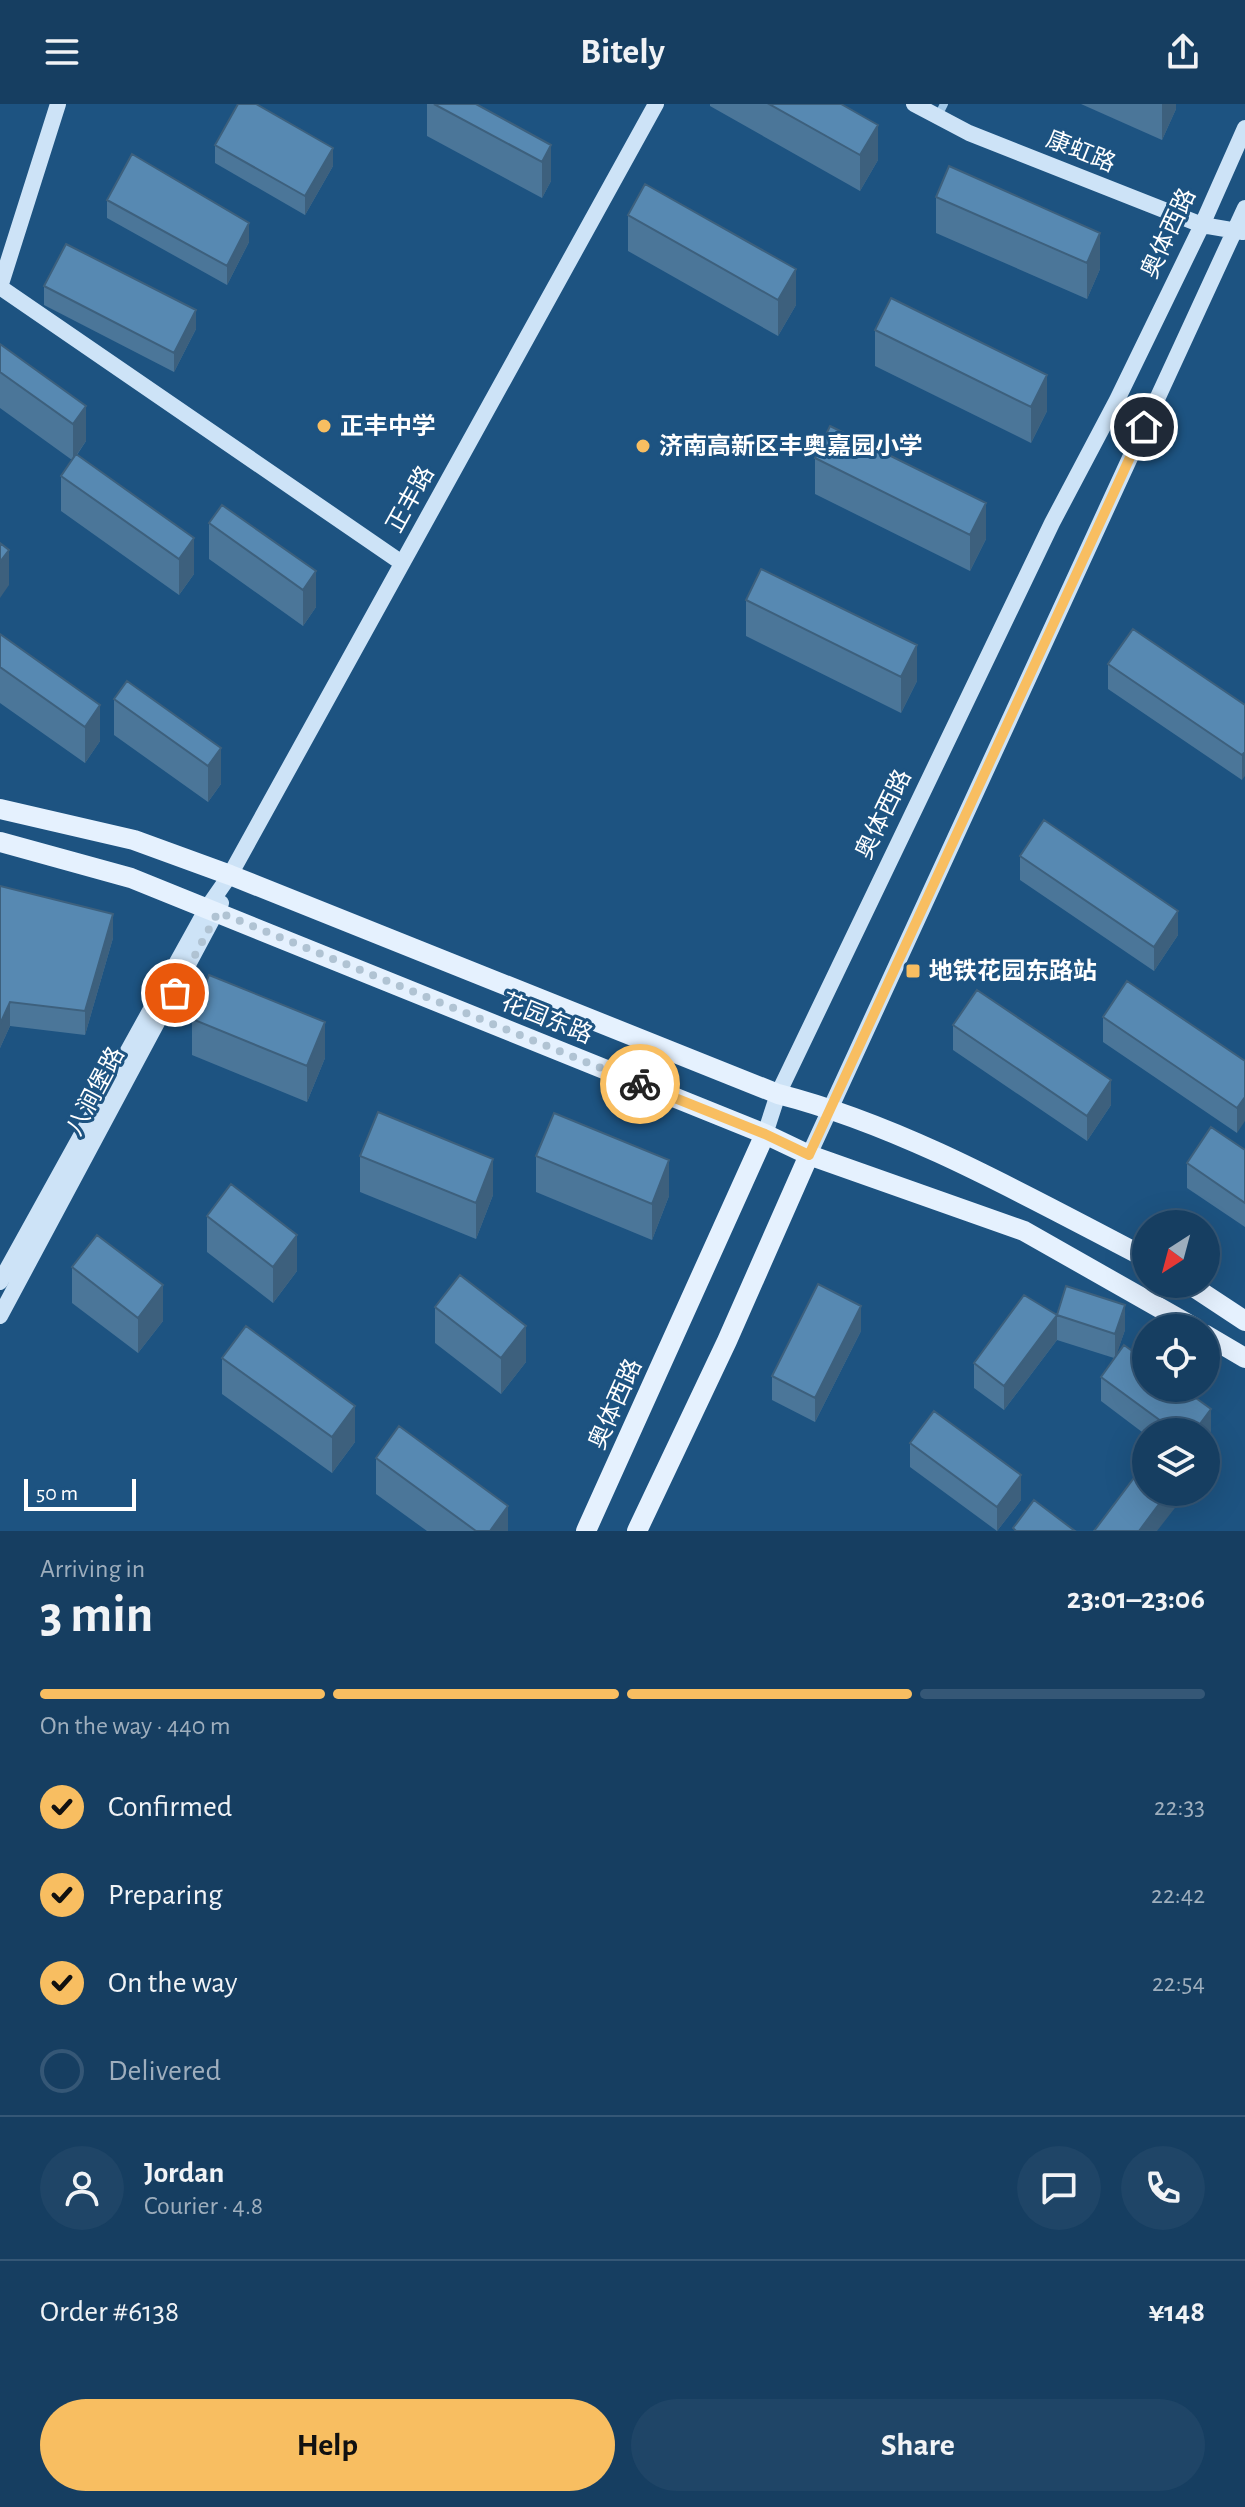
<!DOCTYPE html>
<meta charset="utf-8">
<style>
body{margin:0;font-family:"Alegreya Sans","Noto Sans SC",sans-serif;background:#1f4567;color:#f1f3f6;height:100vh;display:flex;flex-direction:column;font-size:30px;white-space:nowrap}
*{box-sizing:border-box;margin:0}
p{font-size:26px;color:#9eaebd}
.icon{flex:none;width:44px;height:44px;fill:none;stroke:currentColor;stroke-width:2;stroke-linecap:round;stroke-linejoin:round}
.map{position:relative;height:1427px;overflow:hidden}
.details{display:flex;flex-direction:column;background:#163e61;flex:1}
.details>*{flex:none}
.needle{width:52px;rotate:216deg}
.controls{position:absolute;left:1132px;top:1106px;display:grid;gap:16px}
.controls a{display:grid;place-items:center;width:88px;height:88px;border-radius:50%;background:#163e61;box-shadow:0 8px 32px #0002,0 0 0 2px #355776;font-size:40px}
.scale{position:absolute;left:24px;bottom:20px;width:112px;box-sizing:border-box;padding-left:8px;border:4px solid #fff;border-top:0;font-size:22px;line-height:28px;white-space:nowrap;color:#fff;-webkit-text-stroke:6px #1d5381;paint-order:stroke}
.pin{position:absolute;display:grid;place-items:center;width:68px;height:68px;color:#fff;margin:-34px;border:4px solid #fff;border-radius:50%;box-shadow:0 2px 8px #0007}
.courier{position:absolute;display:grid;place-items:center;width:80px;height:80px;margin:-40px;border:6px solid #f8be61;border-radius:50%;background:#fff;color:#222;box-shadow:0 2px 10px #0007}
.overview em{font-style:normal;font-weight:700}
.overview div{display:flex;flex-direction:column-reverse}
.overview{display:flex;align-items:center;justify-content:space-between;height:136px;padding:0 40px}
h1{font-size:52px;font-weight:700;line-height:60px}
.bar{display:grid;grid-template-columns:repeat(4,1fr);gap:12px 8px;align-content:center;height:96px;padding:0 40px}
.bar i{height:10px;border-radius:6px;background:#355776}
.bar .on{background:#f8be61}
.bar p{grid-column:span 4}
.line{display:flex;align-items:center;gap:20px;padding:0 40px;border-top:2px solid #355776}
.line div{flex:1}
.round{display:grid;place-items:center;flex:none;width:84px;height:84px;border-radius:42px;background:#1f4567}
ol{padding:0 40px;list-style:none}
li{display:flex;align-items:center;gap:24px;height:88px}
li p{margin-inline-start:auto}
li .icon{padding:8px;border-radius:50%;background:#f8be61;color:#111;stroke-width:4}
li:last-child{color:#9eaebd}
li i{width:44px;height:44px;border:4px solid #355776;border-radius:50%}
.primary-button{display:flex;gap:16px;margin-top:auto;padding:16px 40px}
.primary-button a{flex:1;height:92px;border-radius:48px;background:#f8be61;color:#111;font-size:32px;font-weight:700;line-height:92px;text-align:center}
.primary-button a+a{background:#1f4567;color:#f1f3f6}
header{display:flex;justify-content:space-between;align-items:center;height:104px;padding:0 40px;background:#163e61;font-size:36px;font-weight:700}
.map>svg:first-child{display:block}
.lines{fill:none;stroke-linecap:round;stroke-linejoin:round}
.street{stroke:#a2c9e9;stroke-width:8}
.secondary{stroke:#cde3f7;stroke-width:16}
.primary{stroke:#e5f1fe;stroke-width:20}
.wall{fill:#4b7699}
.shaded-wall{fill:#3d607d}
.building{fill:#5789b2;stroke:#3d607d;stroke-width:2}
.done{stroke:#b0c3d3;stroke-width:8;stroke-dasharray:0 14.4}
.route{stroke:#f8be61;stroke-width:10}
.poi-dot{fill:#f8be61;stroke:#1d5381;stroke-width:3}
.labels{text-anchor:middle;stroke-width:6;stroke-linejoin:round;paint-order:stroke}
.street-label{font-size:24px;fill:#fff;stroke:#1d5381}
.poi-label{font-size:24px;font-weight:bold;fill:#fff;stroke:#1d5381;text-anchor:start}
</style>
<header><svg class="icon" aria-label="menu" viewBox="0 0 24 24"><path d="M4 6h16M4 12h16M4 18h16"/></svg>Bitely<svg class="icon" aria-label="share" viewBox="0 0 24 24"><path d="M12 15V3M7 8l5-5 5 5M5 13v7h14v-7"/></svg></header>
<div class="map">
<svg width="1245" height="1427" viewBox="0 0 1245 1427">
<rect width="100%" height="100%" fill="#1d5381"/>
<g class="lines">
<path class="street" d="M938,12L944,0"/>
<path class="secondary" d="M914,0L969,29L1202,121L1243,128
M0,183L402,459
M0,183L58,0
M765,1030L778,990L1052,419L1117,296L1202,121L1245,24
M809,1051L1245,104
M0,1178L207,804L230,771L656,0
M0,1212L221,799"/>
<path class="primary" d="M0,705L134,736L230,771L778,990C904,1022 1030,1094 1146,1154
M0,738L131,774L765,1030L809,1051L1024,1127L1195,1224
M1189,1180L1245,1217
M1206,1231L1245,1254
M586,1427L765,1030
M637,1427L727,1237L809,1051"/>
</g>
<path class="wall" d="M427,0H476L551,41V77L542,94L427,32Z
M710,0H841L878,56L860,87L710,2Z
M1081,0H1176V5L1162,36Z
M215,41L333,62L305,111L215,59Z
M936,93L1100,165L1087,195L936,129Z
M107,96L249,138L227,181L107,114Z
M628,111L796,201L778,232L628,147Z
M44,182L196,225L174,268L44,201Z
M875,226L1047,307L1031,339L875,262Z
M0,240L86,302V337L77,351L194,470L179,491L61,407V372L72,356L0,304Z
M815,354L986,435L970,467L815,390Z
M209,419L316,467V503L303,522L209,455Z
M746,496L917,577L901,609L746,532Z
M0,530L100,637L85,659L0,599Z
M1108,560L1245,601L1242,676L1108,585Z
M114,595L221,644V680L208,698L114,631Z
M1020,752L1178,831L1154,867L1020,776Z
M0,782L113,834L85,931L10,922L0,944Z
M1103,913L1245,957L1237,1029L1103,938Z
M192,915L325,954L307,998L192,951Z
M953,921L1111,1001L1087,1037L953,946Z
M1245,1046V1123L1187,1084V1059Z
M360,1052L493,1091L476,1135L360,1088Z
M536,1052L669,1092L652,1136L536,1088Z
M207,1112L297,1167L273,1199L207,1148Z
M72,1163L163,1217L138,1249L72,1199Z
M435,1203L526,1258L501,1290L435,1239Z
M1057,1211L1125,1226L1116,1251L1211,1330L1206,1328H1146V1331L1101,1297V1273L1114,1254L1057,1236L1004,1306L974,1284V1259Z
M861,1227L815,1318L772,1296V1272Z
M222,1254L355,1338L332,1369L222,1290Z
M910,1339L1021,1396L997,1427L910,1363Z
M376,1354L508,1427H427L376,1390Z"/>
<path class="shaded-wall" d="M1162,0H1176V5L1162,36Z
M878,21V56L860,87V51Z
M551,41V77L542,94V58Z
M333,44V62L305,111V92Z
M249,119V138L227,181V162Z
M1100,129V165L1087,195V159Z
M796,165V201L778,232V196Z
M196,206V225L174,268V249Z
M1047,271V307L1031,339V303Z
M86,302V337L73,356V320Z
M986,399V435L970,467V431Z
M194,434V470L179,491V455Z
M9,446V481L0,494V458Z
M316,467V503L303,522V486Z
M917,541V577L901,609V573Z
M100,601V637L85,659V623Z
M221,644V680L208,698V662Z
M1245,648V672L1242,676V651Z
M1178,807V831L1154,867V843Z
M113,810V834L85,931V907Z
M10,898V922L0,944V920Z
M325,918V954L307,998V962Z
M1111,976V1001L1087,1037V1012Z
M1245,993V1017L1237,1029V1004Z
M493,1055V1091L476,1135V1099Z
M669,1056V1092L652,1136V1100Z
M297,1131V1167L273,1199V1163Z
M163,1181V1217L138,1249V1214Z
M1125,1201V1226L1115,1255V1230Z
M861,1202V1227L815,1318V1294Z
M1057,1211V1236L1004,1306V1282Z
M526,1222V1258L501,1290V1254Z
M355,1302V1338L332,1369V1333Z
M1211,1305V1330L1206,1336V1328H1194Z
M1021,1371V1396L997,1427V1403Z
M1168,1388H1185V1391L1157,1427H1139Z
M508,1402V1427H490Z"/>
<path class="building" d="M238,0H256L333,44L305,92L215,41Z
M434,0H476L551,41L542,58Z
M769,0H841L878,21L860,51Z
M132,50L249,119L227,162L107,96Z
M949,62L1100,129L1087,159L936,93Z
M645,80L796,165L778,196L628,111Z
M66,140L196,206L174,249L44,182Z
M891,194L1047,271L1031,303L875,226Z
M0,240L86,302L73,320L0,268Z
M830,322L986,399L970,431L815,354Z
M76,350L194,434L179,455L61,372Z
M222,401L316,467L303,486L209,419Z
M0,439L9,446L0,458Z
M761,465L917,541L901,573L746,496Z
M1133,525L1245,601V648L1242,651L1108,560Z
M0,530L100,601L85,623L0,563Z
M127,577L221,644L208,662L114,595Z
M1044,716L1178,807L1154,843L1020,752Z
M0,782L113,810L85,907L10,898L0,920Z
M209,871L325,918L307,962L192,915Z
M1127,877L1245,957V993L1237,1004L1103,913Z
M977,886L1111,976L1087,1012L953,921Z
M378,1008L493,1055L476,1099L360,1052Z
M554,1009L669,1056L652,1100L536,1052Z
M1211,1023L1245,1046V1099L1187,1059Z
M231,1080L297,1131L273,1163L207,1112Z
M97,1131L163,1181L138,1214L72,1163Z
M460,1171L526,1222L501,1254L435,1203Z
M818,1180L861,1202L815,1294L772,1272Z
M1066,1182L1125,1201L1115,1230L1057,1211Z
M1024,1191L1057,1211L1004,1282L974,1259Z
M246,1222L355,1302L332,1333L222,1254Z
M1124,1241L1146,1257V1284H1182L1211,1305L1194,1328H1176L1101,1273Z
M934,1307L1021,1371L997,1403L910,1339Z
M399,1322L508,1402L490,1427H476L376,1354Z
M1146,1358V1388H1168L1139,1427H1094Z
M1034,1396L1075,1427H1016L1013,1424Z"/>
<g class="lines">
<path class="done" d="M175,889L218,808L640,980"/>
<path class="route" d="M640,980L765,1030L809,1051L1144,323"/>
</g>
<g class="poi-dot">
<circle cx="324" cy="322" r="8"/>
<circle cx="643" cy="342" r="8"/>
<rect x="905" y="859" width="16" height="16" rx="4"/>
</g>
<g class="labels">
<g class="street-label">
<text transform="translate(1081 47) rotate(22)" y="8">康虹路</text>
<text transform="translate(1168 129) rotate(-65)" y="8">奥体西路</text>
<text transform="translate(410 395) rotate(-61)" y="8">正丰路</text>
<text transform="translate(883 710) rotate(-64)" y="8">奥体西路</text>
<text transform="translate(547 914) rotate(22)" y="8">花园东路</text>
<text transform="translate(95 987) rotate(-62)" y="8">八涧堡路</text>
<text transform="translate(615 1300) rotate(-66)" y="8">奥体西路</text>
</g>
<g class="poi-label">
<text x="340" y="330">正丰中学</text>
<text x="659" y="350">济南高新区丰奥嘉园小学</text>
<text x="929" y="875">地铁花园东路站</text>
</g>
</g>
</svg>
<div class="controls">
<a><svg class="needle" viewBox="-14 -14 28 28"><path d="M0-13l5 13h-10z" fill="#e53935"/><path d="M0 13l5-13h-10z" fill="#9eaebd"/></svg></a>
<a><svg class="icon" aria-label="locate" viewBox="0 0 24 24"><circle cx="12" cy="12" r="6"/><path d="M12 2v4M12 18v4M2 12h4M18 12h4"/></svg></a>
<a><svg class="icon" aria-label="layers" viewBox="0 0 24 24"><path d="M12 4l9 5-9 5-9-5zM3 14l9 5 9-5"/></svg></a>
</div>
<div class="scale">50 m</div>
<div class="pin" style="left:175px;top:889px;background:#ea580c"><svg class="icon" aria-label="bag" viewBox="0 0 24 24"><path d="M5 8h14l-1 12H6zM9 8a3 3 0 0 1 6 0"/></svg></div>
<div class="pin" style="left:1144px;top:323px;background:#1f2937"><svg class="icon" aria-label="home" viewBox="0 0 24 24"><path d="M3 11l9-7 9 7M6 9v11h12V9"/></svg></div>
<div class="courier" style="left:640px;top:980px"><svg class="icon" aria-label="bike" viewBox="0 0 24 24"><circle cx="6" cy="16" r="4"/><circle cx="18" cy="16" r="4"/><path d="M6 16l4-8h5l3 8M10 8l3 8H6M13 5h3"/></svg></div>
</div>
<section class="details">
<div class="overview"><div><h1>3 min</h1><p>Arriving in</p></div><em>23:01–23:06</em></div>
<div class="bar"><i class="on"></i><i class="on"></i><i class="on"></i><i></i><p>On the way · 440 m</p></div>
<ol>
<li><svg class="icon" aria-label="check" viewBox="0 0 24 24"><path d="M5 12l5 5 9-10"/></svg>Confirmed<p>22:33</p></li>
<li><svg class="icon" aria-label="check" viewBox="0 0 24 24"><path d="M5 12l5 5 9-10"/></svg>Preparing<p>22:42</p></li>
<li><svg class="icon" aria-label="check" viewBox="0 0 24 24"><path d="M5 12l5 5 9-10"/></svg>On the way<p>22:54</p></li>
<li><i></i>Delivered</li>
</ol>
<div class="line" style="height:144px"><a class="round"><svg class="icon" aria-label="person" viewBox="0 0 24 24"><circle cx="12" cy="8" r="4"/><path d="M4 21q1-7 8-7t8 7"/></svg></a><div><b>Jordan</b><p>Courier · 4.8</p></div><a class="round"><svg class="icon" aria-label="chat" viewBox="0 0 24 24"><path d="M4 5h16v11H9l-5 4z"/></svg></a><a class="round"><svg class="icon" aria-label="phone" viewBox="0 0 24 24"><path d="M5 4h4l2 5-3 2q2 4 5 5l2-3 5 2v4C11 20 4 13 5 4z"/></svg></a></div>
<div class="line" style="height:104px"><div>Order #6138</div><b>¥148</b></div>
<div class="primary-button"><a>Help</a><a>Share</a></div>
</section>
